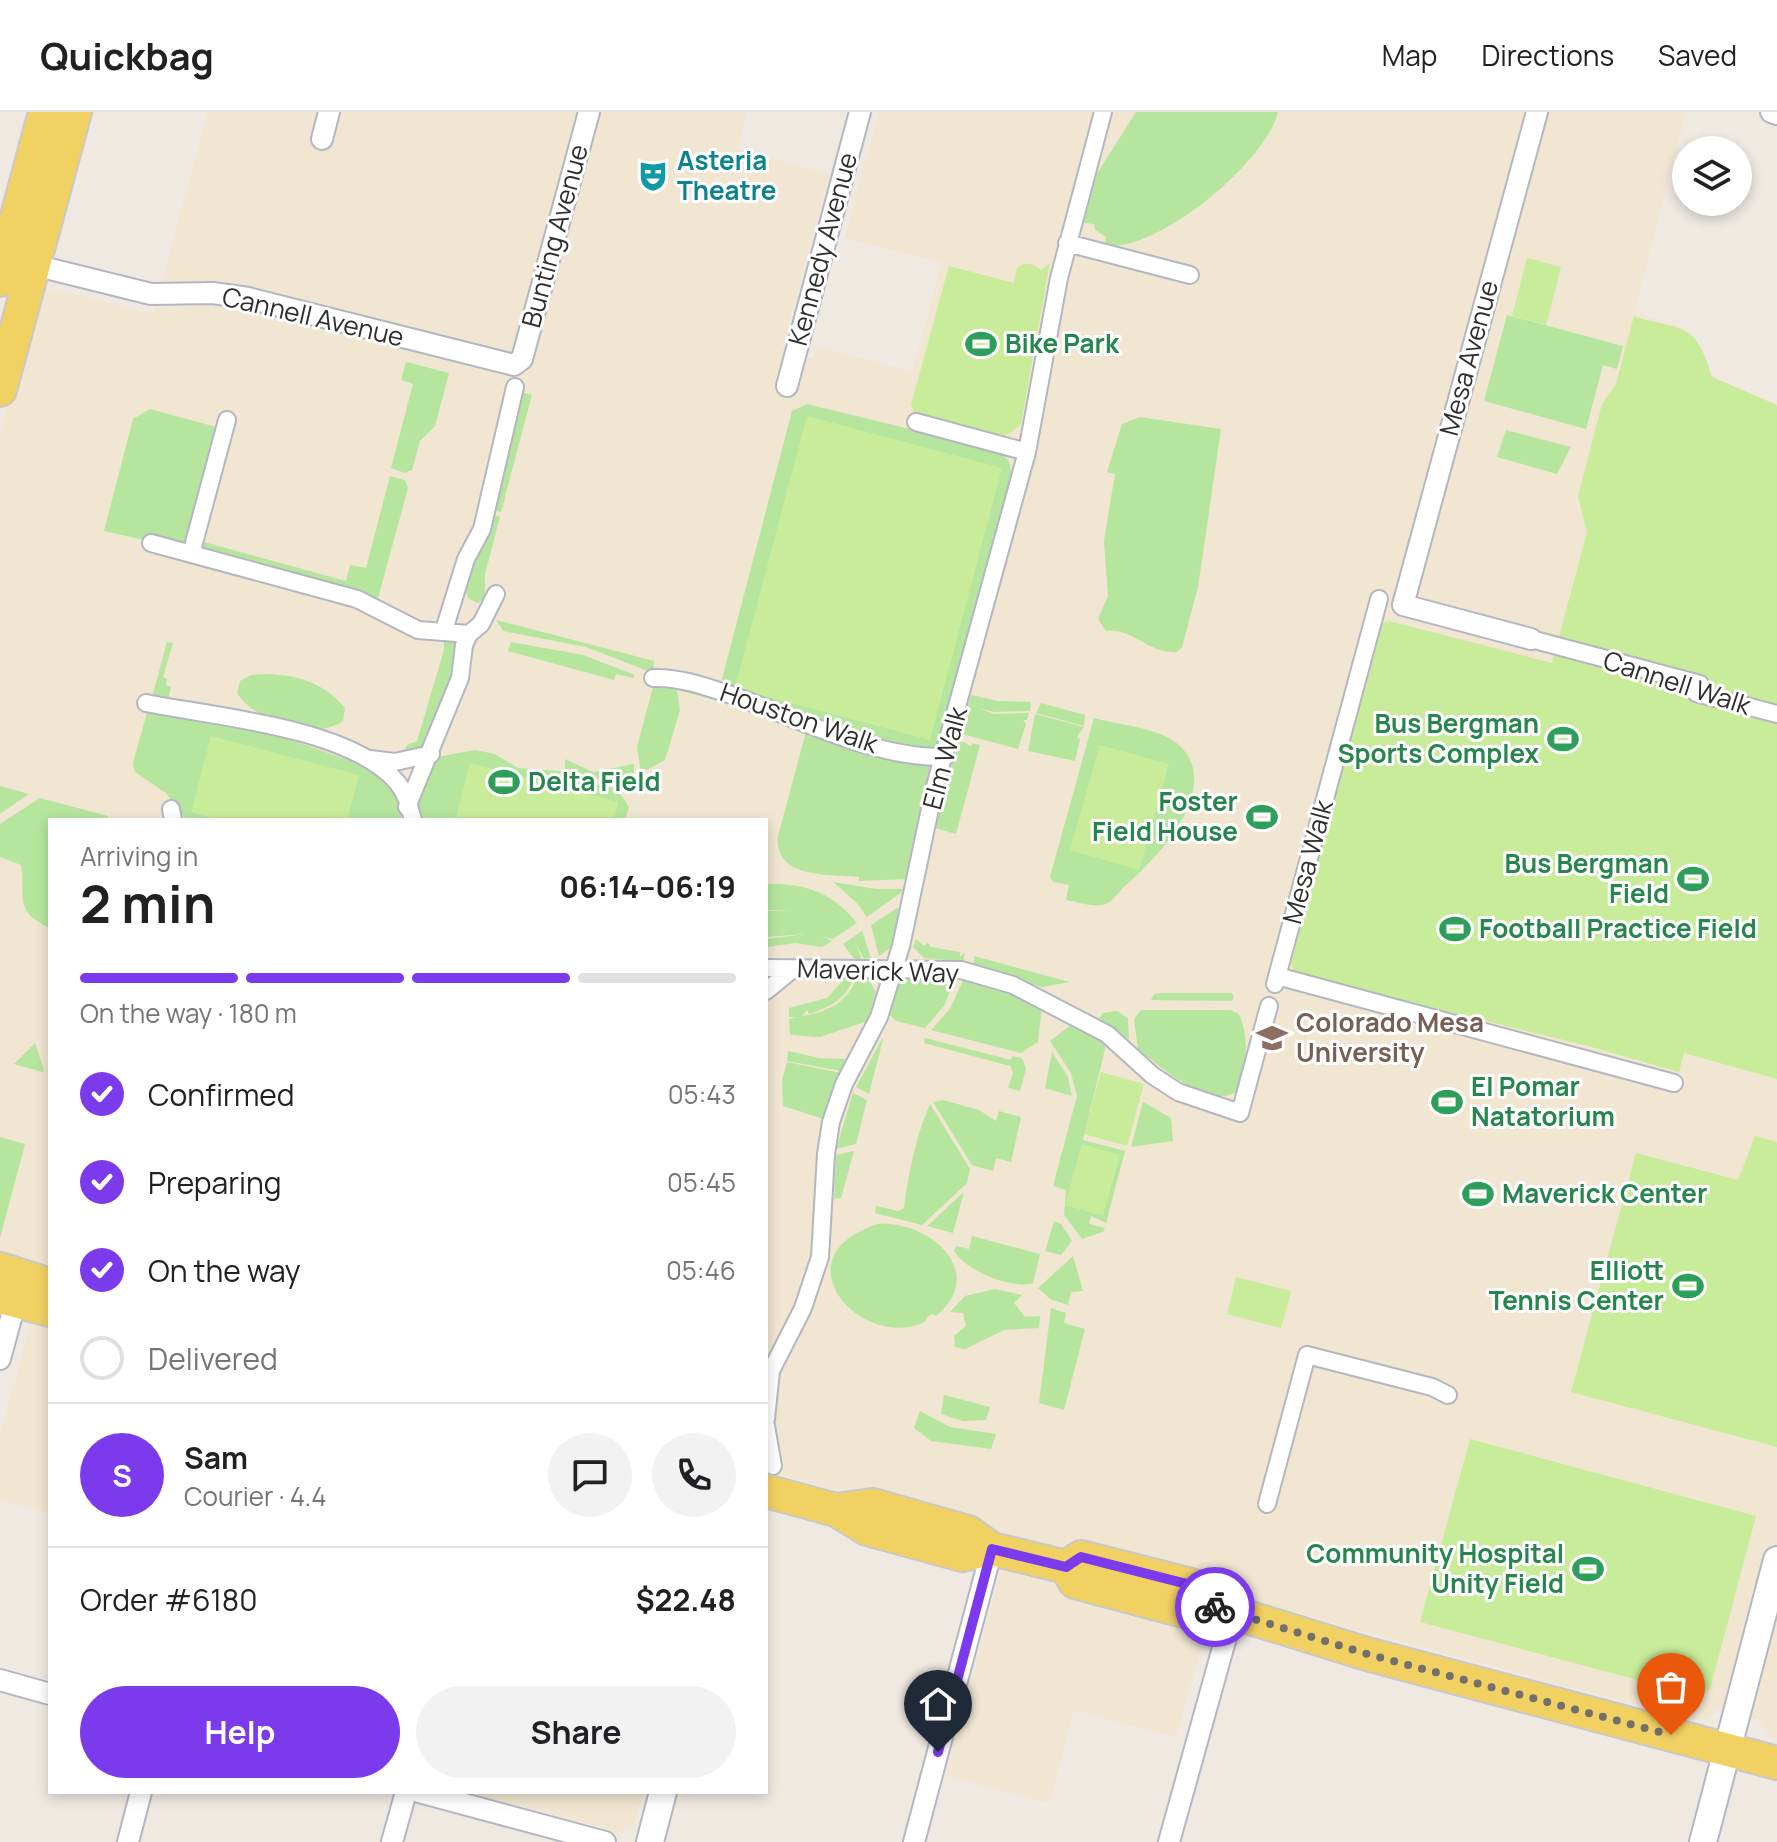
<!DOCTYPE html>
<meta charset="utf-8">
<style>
body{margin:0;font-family:Manrope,sans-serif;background:#f2f2f2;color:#202124;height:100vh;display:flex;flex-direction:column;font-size:30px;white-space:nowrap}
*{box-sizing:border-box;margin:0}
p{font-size:26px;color:#757577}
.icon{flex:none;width:44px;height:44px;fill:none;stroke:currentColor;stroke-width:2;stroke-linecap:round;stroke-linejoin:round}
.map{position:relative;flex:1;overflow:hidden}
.drawer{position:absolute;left:48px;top:706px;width:720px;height:976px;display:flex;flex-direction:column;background:#fff;border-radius:0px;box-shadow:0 4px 12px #0003}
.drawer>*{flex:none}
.fabs{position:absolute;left:1672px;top:24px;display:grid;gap:16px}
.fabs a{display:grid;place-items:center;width:80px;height:80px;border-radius:50%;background:#fff;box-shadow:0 4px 12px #0003;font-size:40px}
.pin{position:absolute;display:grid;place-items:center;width:68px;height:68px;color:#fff;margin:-82px -34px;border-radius:50% 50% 50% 0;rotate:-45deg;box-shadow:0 0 8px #0007}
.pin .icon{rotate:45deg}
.courier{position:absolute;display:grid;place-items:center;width:80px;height:80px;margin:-40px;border:6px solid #7c3aed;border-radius:50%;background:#fff;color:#222;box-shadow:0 2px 10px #0007}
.head em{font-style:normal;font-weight:700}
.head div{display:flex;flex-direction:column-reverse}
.head{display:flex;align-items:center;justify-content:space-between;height:136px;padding:0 32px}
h1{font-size:52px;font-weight:700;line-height:60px}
.bar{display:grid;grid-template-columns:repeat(4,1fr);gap:12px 8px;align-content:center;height:96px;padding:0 32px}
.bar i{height:10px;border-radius:6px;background:#e0e0e0}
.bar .selected{background:#7c3aed}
.bar p{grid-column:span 4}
.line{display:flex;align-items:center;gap:20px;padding:0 32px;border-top:2px solid #e0e0e0}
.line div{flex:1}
.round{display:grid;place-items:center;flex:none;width:84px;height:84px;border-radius:42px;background:#f2f2f2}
ol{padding:0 32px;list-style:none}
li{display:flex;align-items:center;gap:24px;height:88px}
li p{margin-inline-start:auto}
li .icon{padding:8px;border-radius:50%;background:#7c3aed;color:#fff;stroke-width:4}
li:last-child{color:#757577}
li i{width:44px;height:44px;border:4px solid #e0e0e0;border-radius:50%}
.action{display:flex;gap:16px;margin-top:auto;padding:16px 32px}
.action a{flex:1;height:92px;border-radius:48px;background:#7c3aed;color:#fff;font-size:32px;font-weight:700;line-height:92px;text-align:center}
.action a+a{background:#f2f2f2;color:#202124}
header{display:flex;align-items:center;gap:48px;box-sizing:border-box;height:112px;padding:0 40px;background:#fff;border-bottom:2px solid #e0e0e0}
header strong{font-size:38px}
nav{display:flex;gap:44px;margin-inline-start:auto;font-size:28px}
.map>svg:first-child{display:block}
.education{fill:#f0e6d1}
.green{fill:#b6e59e}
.pitch{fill:#c9ec9a}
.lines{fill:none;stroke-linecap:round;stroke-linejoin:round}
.pedestrian-casing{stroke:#b4b7c1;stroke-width:20}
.minor-casing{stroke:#b4b7c1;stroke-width:24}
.tertiary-casing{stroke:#b4b7c1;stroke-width:30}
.primary-casing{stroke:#c9c9c9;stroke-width:36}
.pedestrian{stroke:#fff;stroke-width:16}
.minor{stroke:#fff;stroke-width:20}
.tertiary{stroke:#fff;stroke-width:26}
.primary{stroke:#f2d163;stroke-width:32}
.done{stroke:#726f6d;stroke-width:8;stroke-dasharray:0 14.4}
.route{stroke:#7c3aed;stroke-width:10}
.labels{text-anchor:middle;stroke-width:6;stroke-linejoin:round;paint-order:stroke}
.culture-label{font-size:26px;font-weight:bold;fill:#0d838f;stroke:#fff;text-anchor:start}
.street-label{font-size:26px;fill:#2e2e2e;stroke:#fff}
.leisure-label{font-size:26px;font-weight:bold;fill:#27864d;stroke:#fff;text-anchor:start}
.education-label{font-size:26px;font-weight:bold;fill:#785e54;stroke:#fff;text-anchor:start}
</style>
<header>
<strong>Quickbag</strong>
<nav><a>Map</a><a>Directions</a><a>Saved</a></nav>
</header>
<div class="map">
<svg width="1777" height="1730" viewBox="0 0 1777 1730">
<rect width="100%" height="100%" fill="#efe9e1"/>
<path class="education" d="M208,0H747L737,37L829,62L782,237L813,246L816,234L912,260L942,151L845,126L879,0H1686L1634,201L1683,215L1702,238L1712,265L1777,293V1628L1769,1624L1760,1608L1718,1597L1708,1607L1694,1608L1217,1480L1176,1625L1074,1598L1049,1691L946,1664L1010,1424L766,1359V708H50V1401L0,1388V1324L44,1163L0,1144V320L38,180L50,182L57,178L153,202Z
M467,1680H643L634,1713L619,1720Z"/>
<path class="green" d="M1136,0H1278C1266,50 1158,140 1105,134L1106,125L1095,118L1094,112L1084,111L1091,71Z
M1507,203L1623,234L1617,257L1603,253L1586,317L1484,289Z
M406,250L449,261L435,314L420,329L412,358L405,361L391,356L413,272L401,268Z
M521,280L532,283L501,400L492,398Z
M807,292L1000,339L1009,349L1012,363L936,639L880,630L731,581L722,567L792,299Z
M150,297L216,315L184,437L104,419L133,307Z
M1140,305L1221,317L1198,475L1182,535L1177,540C1150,543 1131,515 1106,519L1098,507L1108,484L1104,429L1115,362L1107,360L1122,312Z
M1506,318L1571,335L1557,362L1497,345Z
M390,364L405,368L408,376L377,490L201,441L204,430L346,469L350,453L366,456Z
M491,402L500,405L485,462V487L478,491L468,486L464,473Z
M496,508L654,549L653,561L586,535L503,519Z
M455,525L460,545L430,637L402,643L407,633L417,629L444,538V526Z
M167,530L173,531L163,565L167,567L166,573L171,575L169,584L179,590L152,585Z
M511,530L583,543L635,563L633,566L616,562L614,568L508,539Z
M251,563C287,560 321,567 345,596L343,609C316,629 254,609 237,581L240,569Z
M663,572L725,588L724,590L677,578L680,598L665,648L641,661L637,635L653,575Z
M971,583L998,589L1031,590L1030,599L994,600L979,596L994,602L1029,601L1027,608H1023L1026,612L1018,637L962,622L960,618Z
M1041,591L1085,603L1084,614L1036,601Z
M148,597L277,623L371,656L382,662L403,689L398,690V694H403L401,708H186L166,681L135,660L133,651Z
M1035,602L1084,615L1077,625L1080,627L1075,649L1028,639Z
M1094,606C1119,613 1163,616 1181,635C1222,677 1158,746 1126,773C1120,778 1115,787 1108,791C1097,797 1078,790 1066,788L1069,773L1053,770L1050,765Z
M807,616L933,653L908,767L859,769V765C832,762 774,768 778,724Z
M959,628L971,634L972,631L980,633L956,722L935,716V712Z
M475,638L495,642L518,656L559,659L577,668L617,677L629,695L625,708H416V676L437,645Z
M565,647L593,660L634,652V675L570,661L565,658Z
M0,674L29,682L0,702Z
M40,686L108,704L107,708H50V816C13,799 26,785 21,753L0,745V712Z
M833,770L876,777H906L867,805L856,790Z
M768,772C806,771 833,781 857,811L833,827L822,824L832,829L822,835L795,831L768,835L766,827L807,822L766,825V799H794L766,798Z
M897,796L902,799L893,834L879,844L871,813Z
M862,819L871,846L864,847L854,828L862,847L855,848L843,832Z
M916,827L924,834L928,831L931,835L960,840V844L965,841L963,849L924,846L913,835Z
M974,844L1070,870L1042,875L974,853Z
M855,864C846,887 832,894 809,902L807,898L802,904C827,901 850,889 857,864L868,867L876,880L868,909L820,925L790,923L789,907L796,905H789V896L827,886L846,865Z
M907,864L955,867L944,894L925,916L896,909L890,903L898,870Z
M964,867L1003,877V880L1009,879L1042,894L1038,930L1021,941L931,918L949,898Z
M1160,881H1232L1234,885L1232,889L1151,888L1154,882Z
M1141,898H1230L1239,902C1250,926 1246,954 1239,978C1211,1000 1162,956 1138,937L1134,907Z
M1117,899L1128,906L1129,927L1099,906L1103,901Z
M1072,912L1104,929L1106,933L1083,1028L1125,1039L1106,1111L1091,1104L1089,1112L1105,1116L1103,1120L1082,1127L1064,1103L1066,1078L1053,1074L1077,984L1071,961L1050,929Z
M925,926L1011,948L1012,944L1022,946L1026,957L1020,979L1008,976L1013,961L1010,954L924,931Z
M882,927H883L869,982L856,975Z
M35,931L44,959L42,960L14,952Z
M788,939L819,946L847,947L841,959L787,949Z
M1052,940L1068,965L1072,984L1045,976Z
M787,950L841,961L823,1007L783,994L782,968Z
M853,981L867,988L856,1032L836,1037Z
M943,988L979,998L996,1009L999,999L1021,1005L1011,1050L996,1046L993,1059L972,1053L933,990Z
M1143,990L1171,1006L1173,1029L1131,1035Z
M930,992L970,1057L967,1071L922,1113L875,1101L876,1094L898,1099L904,1096C908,1063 916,1024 930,992Z
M0,1025L25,1032L0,1126Z
M854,1039L841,1086L834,1087L836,1043Z
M964,1080L953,1121L927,1114Z
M1054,1109L1061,1112L1072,1129L1061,1143L1045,1139Z
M878,1112C929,1108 989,1160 936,1204L932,1202C923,1207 929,1209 920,1212C856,1235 779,1143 878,1112Z
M972,1124L1040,1142L1033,1171C1012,1178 965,1158 954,1139L956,1134L969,1137Z
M1073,1144L1083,1179L1071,1180L1068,1193L1050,1187L1038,1176Z
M995,1177L1022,1183L1014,1191L1025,1205L1040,1204L1039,1216L1004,1218L965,1237L955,1235L954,1224L966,1214L963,1201L950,1200L965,1184Z
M1051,1196L1066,1201L1064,1211L1085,1217L1064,1298L1039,1291Z
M944,1283L990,1295L986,1308L963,1309L941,1302Z
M920,1299L950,1315L996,1322L991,1337L931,1329L914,1316Z"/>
<path class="pitch" d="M1527,146L1561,155L1546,213L1512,204Z
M1050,151L1021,312L1009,322L1000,324L914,301L911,293L949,154L1014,171L1017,156C1025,149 1033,151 1041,158Z
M1634,204C1680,220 1695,206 1712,265L1777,293V967L1684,941L1679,960L1588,934L1296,862L1291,852L1379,512L1389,509L1552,551L1587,420L1578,385L1602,292L1616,272Z
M807,304L1002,356L930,628L735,576Z
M211,624L359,663L347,708H220L191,700Z
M1100,633L1169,652L1139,758L1070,738Z
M470,651L618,690L614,708H455Z
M1101,960L1144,972L1127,1034L1084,1022Z
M1755,1024L1777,1030V1335L1571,1280L1636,1041L1738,1068Z
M1082,1032L1120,1043L1103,1104L1065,1093Z
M1236,1165L1291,1179L1281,1216L1227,1202Z
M1470,1327L1756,1404L1710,1577L1698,1584L1420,1510Z"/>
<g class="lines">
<defs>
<path id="pedestrian" d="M1067,131L1190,163
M916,310L1027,340
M151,431L357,487L418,518L469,522
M191,442L227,308
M444,518L466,447L482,417L515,275
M1531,527L1700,572L1696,581L1777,602
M653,566C682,565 710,576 737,585C802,608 874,646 945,645
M146,591C215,605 347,615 396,669C406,680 409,694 413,708
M370,647L395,650L431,642
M407,695L460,566L464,533L469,522L481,512L496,482
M171,697L173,708
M766,856L961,858L1013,873L1107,922L1152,963L1178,980L1240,1001L1269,894
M1277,864L1674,971
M1275,872L1379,487
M766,879L793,857
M766,1307L771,1259L803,1196L820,1145L826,1042L831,1010L844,972L879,905L901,834L934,678L1027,340L1059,166L1103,0
M766,1314L773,1354
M1267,1392L1307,1243L1432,1275L1448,1283"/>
<path id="minor" d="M1771,0L1777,2
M322,27L329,0
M22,150L151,182L213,181L248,186L514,253L522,247L589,0
M787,274L860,0
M1531,527L1403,493L1537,0
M0,1247L18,1180
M0,1568L50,1582
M419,1680L605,1730
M128,1730L141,1680
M392,1730L406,1680
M914,1730L992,1437
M1169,1730L1233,1500"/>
<path id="tertiary" d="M650,1730L663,1680
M1703,1730L1777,1448"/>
<path id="primary" d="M0,168L45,0
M0,278L75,0
M0,1157L50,1173
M0,1185L50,1198
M766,1379L836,1398L867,1417L962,1443L992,1437
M836,1398L873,1393L968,1420L992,1437L1066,1455L1075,1470L1184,1499L1202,1491L1191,1473L1081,1445L1066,1455
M1202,1491L1367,1542L1777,1651"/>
</defs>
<use href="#pedestrian" class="pedestrian-casing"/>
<use href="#minor" class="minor-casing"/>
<use href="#tertiary" class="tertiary-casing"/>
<use href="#primary" class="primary-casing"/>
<use href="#pedestrian" class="pedestrian"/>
<use href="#minor" class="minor"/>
<use href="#tertiary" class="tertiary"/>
<use href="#primary" class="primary"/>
</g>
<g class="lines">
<path class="done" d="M1215,1495L1367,1542L1671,1623"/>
<path class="route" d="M938,1640L992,1437L1066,1455L1081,1445L1191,1473L1202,1491L1215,1495"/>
</g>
<defs>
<symbol id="theatre-bare" viewBox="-9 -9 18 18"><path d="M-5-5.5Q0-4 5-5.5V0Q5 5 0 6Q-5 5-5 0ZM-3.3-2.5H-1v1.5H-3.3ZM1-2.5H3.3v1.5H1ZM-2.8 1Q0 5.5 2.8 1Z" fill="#0f9aa8" stroke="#fff" stroke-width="2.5" paint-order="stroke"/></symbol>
<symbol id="stadium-bare" viewBox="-9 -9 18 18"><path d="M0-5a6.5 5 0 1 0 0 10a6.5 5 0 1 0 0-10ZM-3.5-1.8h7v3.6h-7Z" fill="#2e9e5b" stroke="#fff" stroke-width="2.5" paint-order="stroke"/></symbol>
<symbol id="university-bare" viewBox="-9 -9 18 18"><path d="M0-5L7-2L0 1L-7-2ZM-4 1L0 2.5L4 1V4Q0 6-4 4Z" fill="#8d6e63" stroke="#fff" stroke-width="2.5" paint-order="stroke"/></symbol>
</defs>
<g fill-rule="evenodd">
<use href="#theatre-bare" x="631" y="42" width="44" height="44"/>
<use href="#stadium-bare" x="959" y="210" width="44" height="44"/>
<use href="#stadium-bare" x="1541" y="605" width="44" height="44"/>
<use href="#stadium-bare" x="482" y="648" width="44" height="44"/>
<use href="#stadium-bare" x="1240" y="683" width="44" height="44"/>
<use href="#stadium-bare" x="1671" y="745" width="44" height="44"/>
<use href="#stadium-bare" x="1433" y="795" width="44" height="44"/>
<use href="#university-bare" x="1250" y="904" width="44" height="44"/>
<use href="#stadium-bare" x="1425" y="968" width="44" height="44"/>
<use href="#stadium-bare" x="1456" y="1060" width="44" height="44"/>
<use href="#stadium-bare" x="1666" y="1152" width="44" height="44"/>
<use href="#stadium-bare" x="1566" y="1435" width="44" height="44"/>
</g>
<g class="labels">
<g class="culture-label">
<text x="677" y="58">Asteria<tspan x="677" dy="30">Theatre</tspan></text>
</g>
<g class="street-label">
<text transform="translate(555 124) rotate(-75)" y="9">Bunting Avenue</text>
<text transform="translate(823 137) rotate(-75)" y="9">Kennedy Avenue</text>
<text transform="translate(313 205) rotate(13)" y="9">Cannell Avenue</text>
<text transform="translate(1469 246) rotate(-75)" y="9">Mesa Avenue</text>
<text transform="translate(1677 571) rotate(18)" y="9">Cannell Walk</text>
<text transform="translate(799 606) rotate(19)" y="9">Houston Walk</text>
<text transform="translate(945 646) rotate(-75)" y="9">Elm Walk</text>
<text transform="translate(1308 750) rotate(-75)" y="9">Mesa Walk</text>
<text transform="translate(878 859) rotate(2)" y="9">Maverick Way</text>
</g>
<g class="leisure-label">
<text x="1005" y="241">Bike Park</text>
<text x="1539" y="621" text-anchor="end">Bus Bergman<tspan x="1539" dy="30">Sports Complex</tspan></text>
<text x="528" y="679">Delta Field</text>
<text x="1238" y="699" text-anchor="end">Foster<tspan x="1238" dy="30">Field House</tspan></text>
<text x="1669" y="761" text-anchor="end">Bus Bergman<tspan x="1669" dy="30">Field</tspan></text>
<text x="1479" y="826">Football Practice Field</text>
<text x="1471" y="984">El Pomar<tspan x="1471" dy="30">Natatorium</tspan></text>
<text x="1502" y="1091">Maverick Center</text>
<text x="1664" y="1168" text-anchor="end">Elliott<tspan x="1664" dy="30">Tennis Center</tspan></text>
<text x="1564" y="1451" text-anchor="end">Community Hospital<tspan x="1564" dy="30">Unity Field</tspan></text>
</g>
<g class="education-label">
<text x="1296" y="920">Colorado Mesa<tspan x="1296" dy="30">University</tspan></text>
</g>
</g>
</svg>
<div class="fabs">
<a><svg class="icon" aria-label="layers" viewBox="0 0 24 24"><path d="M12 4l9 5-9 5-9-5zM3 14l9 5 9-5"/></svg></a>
</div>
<div class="pin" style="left:1671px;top:1623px;background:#ea580c"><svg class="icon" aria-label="bag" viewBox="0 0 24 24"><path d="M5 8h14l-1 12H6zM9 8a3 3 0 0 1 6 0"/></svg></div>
<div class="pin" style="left:938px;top:1640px;background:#1f2937"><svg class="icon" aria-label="home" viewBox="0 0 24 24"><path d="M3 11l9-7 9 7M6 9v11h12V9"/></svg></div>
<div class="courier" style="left:1215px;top:1495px"><svg class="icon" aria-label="bike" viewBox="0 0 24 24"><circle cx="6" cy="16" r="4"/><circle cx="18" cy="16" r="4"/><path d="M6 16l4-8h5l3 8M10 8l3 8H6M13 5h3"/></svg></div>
<section class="drawer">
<div class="head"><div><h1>2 min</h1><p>Arriving in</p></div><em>06:14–06:19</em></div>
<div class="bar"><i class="selected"></i><i class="selected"></i><i class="selected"></i><i></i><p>On the way · 180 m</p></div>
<ol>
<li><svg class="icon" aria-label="check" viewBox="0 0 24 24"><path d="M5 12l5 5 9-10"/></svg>Confirmed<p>05:43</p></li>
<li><svg class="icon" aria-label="check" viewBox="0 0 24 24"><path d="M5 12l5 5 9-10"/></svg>Preparing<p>05:45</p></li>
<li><svg class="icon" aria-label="check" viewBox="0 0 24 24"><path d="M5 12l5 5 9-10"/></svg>On the way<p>05:46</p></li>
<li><i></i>Delivered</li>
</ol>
<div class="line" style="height:144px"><b class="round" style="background:#7c3aed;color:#fff">S</b><div><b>Sam</b><p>Courier · 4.4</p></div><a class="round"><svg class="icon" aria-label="chat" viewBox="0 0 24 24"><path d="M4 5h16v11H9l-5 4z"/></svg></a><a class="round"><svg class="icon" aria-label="phone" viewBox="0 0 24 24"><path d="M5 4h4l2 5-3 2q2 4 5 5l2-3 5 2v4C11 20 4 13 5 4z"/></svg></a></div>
<div class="line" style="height:104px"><div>Order #6180</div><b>$22.48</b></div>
<div class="action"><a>Help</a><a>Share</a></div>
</section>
</div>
